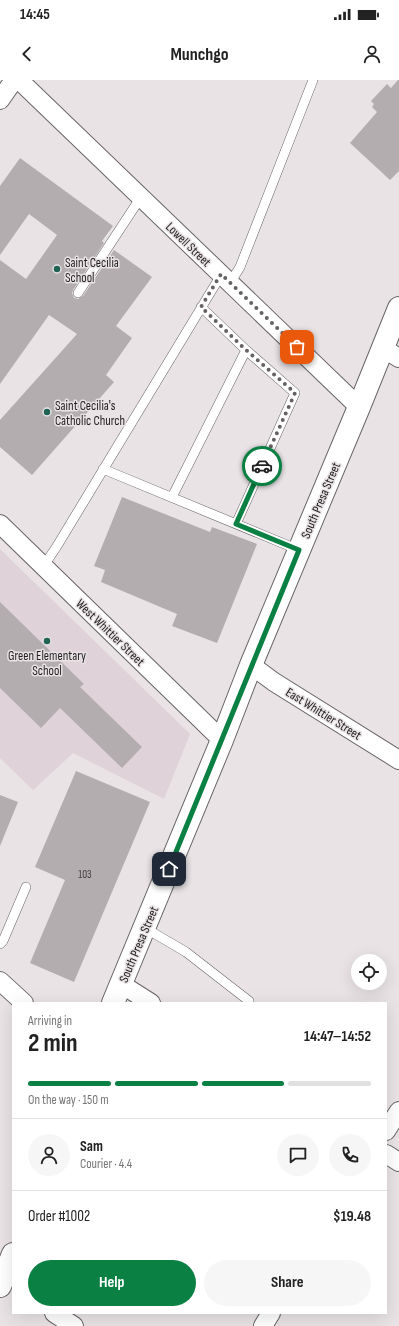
<!DOCTYPE html>
<meta charset="utf-8">
<style>
body{margin:0;font-family:"Sofia Sans Condensed",sans-serif;background:#f6f6f6;color:#222;height:100vh;display:flex;flex-direction:column;font-size:15px;white-space:nowrap}
*{box-sizing:border-box;margin:0}
p{font-size:13px;color:#767676}
.icon{flex:none;width:22px;height:22px;fill:none;stroke:currentColor;stroke-width:2;stroke-linecap:round;stroke-linejoin:round}
.map{position:relative;flex:1;overflow:hidden}
.side{position:absolute;left:12px;top:922px;width:375px;height:312px;display:flex;flex-direction:column;background:#fff;border-radius:0px;box-shadow:0 4px 16px #0002}
.side>*{flex:none}
.tools{position:absolute;left:351px;top:874px;display:grid;gap:8px}
.tools a{display:grid;place-items:center;width:36px;height:36px;border-radius:50%;background:#fff;box-shadow:0 4px 16px #0002;font-size:20px}
.pin{position:absolute;display:grid;place-items:center;width:34px;height:34px;color:#fff;margin:-17px;border-radius:8px;box-shadow:0 2px 6px #0006}
.courier{position:absolute;display:grid;place-items:center;width:40px;height:40px;margin:-20px;border:3px solid #0b8043;border-radius:50%;background:#fff;color:#222;box-shadow:0 1px 5px #0007}
.summary em{font-style:normal;font-weight:700}
.summary div{display:flex;flex-direction:column-reverse}
.summary{display:flex;align-items:center;justify-content:space-between;height:68px;padding:0 16px}
h1{font-size:26px;font-weight:700;line-height:30px}
.bar{display:grid;grid-template-columns:repeat(4,1fr);gap:6px 4px;align-content:center;height:48px;padding:0 16px}
.bar i{height:5px;border-radius:3px;background:#e0e0e0}
.bar .current{background:#0b8043}
.bar p{grid-column:span 4}
.line{display:flex;align-items:center;gap:10px;padding:0 16px;border-top:1px solid #e0e0e0}
.line div{flex:1}
.round{display:grid;place-items:center;flex:none;width:42px;height:42px;border-radius:21px;background:#f6f6f6}
.primary-button{display:flex;gap:8px;margin-top:auto;padding:8px 16px}
.primary-button a{flex:1;height:46px;border-radius:24px;background:#0b8043;color:#fff;font-size:16px;font-weight:700;line-height:46px;text-align:center}
.primary-button a+a{background:#f6f6f6;color:#222}
.status{display:flex;justify-content:space-between;align-items:center;height:28px;padding:0 20px;background:#fff;direction:ltr}
.status svg{height:11px;fill:currentColor}
header{display:flex;justify-content:space-between;align-items:center;height:52px;padding:0 16px;background:#fff;font-size:18px;font-weight:700}
.map>svg:first-child{display:block}
.built{fill:#dfd2d8}
.building{fill:#b3adb0}
.lines{fill:none;stroke-linecap:round;stroke-linejoin:round}
.service-casing{stroke:#696466;stroke-width:10}
.minor-casing{stroke:#696466;stroke-width:20}
.secondary-casing{stroke:#696466;stroke-width:24}
.service{stroke:#fff;stroke-width:9}
.minor{stroke:#fff;stroke-width:18}
.secondary{stroke:#fff;stroke-width:22}
.done{stroke:#666264;stroke-width:4;stroke-dasharray:0 7.2}
.route{stroke:#0b8043;stroke-width:5}
.poi-dot{fill:#206354;stroke:#e9e3e6;stroke-width:1.5}
.labels{text-anchor:middle;stroke-width:3;stroke-linejoin:round;paint-order:stroke}
.number-label{font-size:11px;fill:#444142}
.street-label{font-size:13px;fill:#1f1d1e;stroke:#e9e3e6}
.poi-label{font-size:13px;fill:#1f1d1e;stroke:#e9e3e6;text-anchor:start}
</style>
<div class="status"><b>14:45</b><svg viewBox="0 0 49 12"><path d="M0 12V9h3v3zM5 12V6h3v6zM10 12V3h3v9zM15 12V0h3v12zM26 1h20v11H26zM47 4h2v5h-2z"/></svg></div>
<header><svg class="icon" aria-label="back" viewBox="0 0 24 24"><path d="M15 5l-7 7 7 7"/></svg>Munchgo<svg class="icon" aria-label="person" viewBox="0 0 24 24"><circle cx="12" cy="8" r="4"/><path d="M4 21q1-7 8-7t8 7"/></svg></header>
<div class="map">
<svg width="399" height="1246" viewBox="0 0 399 1246">
<rect width="100%" height="100%" fill="#e9e3e6"/>
<path class="built" d="M0,469L190,654L164,719L73,673L33,710L0,678Z"/>
<path class="building" d="M398,0H399V91L390,100L350,63L377,32L372,27L374,24L371,21L387,4L391,8Z
M20,78L113,146L102,161L104,163L73,210L72,213L74,218L78,219L83,216L114,170L152,197L116,246L132,258L106,295L114,302L32,395L0,367V340L77,254L49,235L0,304V180L26,199L57,155L29,134L0,175V106Z
M122,417L210,452L212,447L257,464L217,563L172,546L177,534L101,502L105,490L94,486Z
M0,522L84,604L80,607L142,667L122,688L60,628L41,648L0,608Z
M76,691L150,722L74,902L30,883L65,800L35,787Z
M0,715L18,722L0,766Z"/>
<g class="lines">
<defs>
<path id="service" d="M230,203L240,187L313,0
M78,213L141,117
M201,227L246,270
M103,389L299,470
M172,417L246,270L295,313L236,444
M43,487L57,466L221,195
M145,848L186,872L249,921L248,923
M0,864L3,861L26,807"/>
<path id="minor" d="M19,0L359,327
M0,20L14,0
M383,268L399,278
M0,444L222,660
M251,585L274,602L399,680
M0,901L24,923
M121,904L151,923
M386,1051L399,1031
M386,1074L399,1082
M54,1233L74,1246
M263,1246L271,1233"/>
<path id="secondary" d="M113,923L222,660L251,585L359,327L399,228
M0,1206L13,1174"/>
</defs>
<use href="#service" class="service-casing"/>
<use href="#minor" class="minor-casing"/>
<use href="#secondary" class="secondary-casing"/>
<use href="#service" class="service"/>
<use href="#minor" class="minor"/>
<use href="#secondary" class="secondary"/>
</g>
<g class="lines">
<path class="done" d="M262,386L295,313L246,270L201,227L221,194L297,267"/>
<path class="route" d="M169,789C213,683 255,576 299,470L236,444L262,386"/>
</g>
<g class="poi-dot">
<circle cx="57" cy="189" r="4"/>
<circle cx="47" cy="332" r="4"/>
<circle cx="47" cy="561" r="4"/>
</g>
<g class="labels">
<g class="number-label">
<text x="85" y="798">103</text>
</g>
<g class="street-label">
<text transform="translate(189 164) rotate(44)" y="5">Lowell Street</text>
<text transform="translate(320 420) rotate(-67)" y="5">South Presa Street</text>
<text transform="translate(111 552) rotate(44)" y="5">West Whittier Street</text>
<text transform="translate(324 633) rotate(32)" y="5">East Whittier Street</text>
<text transform="translate(138 864) rotate(-67)" y="5">South Presa Street</text>
</g>
<g class="poi-label">
<text x="65" y="187">Saint Cecilia<tspan x="65" dy="15">School</tspan></text>
<text x="55" y="330">Saint Cecilia's<tspan x="55" dy="15">Catholic Church</tspan></text>
<text x="47" y="580" text-anchor="middle">Green Elementary<tspan x="47" dy="15">School</tspan></text>
</g>
</g>
</svg>
<div class="tools">
<a><svg class="icon" aria-label="locate" viewBox="0 0 24 24"><circle cx="12" cy="12" r="6"/><path d="M12 2v4M12 18v4M2 12h4M18 12h4"/></svg></a>
</div>
<div class="pin" style="left:297px;top:267px;background:#ea580c"><svg class="icon" aria-label="bag" viewBox="0 0 24 24"><path d="M5 8h14l-1 12H6zM9 8a3 3 0 0 1 6 0"/></svg></div>
<div class="pin" style="left:169px;top:789px;background:#1f2937"><svg class="icon" aria-label="home" viewBox="0 0 24 24"><path d="M3 11l9-7 9 7M6 9v11h12V9"/></svg></div>
<div class="courier" style="left:262px;top:386px"><svg class="icon" aria-label="car" viewBox="0 0 24 24"><path d="M5 17H2v-5l4-1 3-4h7l3 4 3 1v5h-3M9 17h6M6 11h13"/><circle cx="7" cy="17" r="2"/><circle cx="17" cy="17" r="2"/></svg></div>
<section class="side">
<div class="summary"><div><h1>2 min</h1><p>Arriving in</p></div><em>14:47–14:52</em></div>
<div class="bar"><i class="current"></i><i class="current"></i><i class="current"></i><i></i><p>On the way · 150 m</p></div>
<div class="line" style="height:72px"><a class="round"><svg class="icon" aria-label="person" viewBox="0 0 24 24"><circle cx="12" cy="8" r="4"/><path d="M4 21q1-7 8-7t8 7"/></svg></a><div><b>Sam</b><p>Courier · 4.4</p></div><a class="round"><svg class="icon" aria-label="chat" viewBox="0 0 24 24"><path d="M4 5h16v11H9l-5 4z"/></svg></a><a class="round"><svg class="icon" aria-label="phone" viewBox="0 0 24 24"><path d="M5 4h4l2 5-3 2q2 4 5 5l2-3 5 2v4C11 20 4 13 5 4z"/></svg></a></div>
<div class="line" style="height:52px"><div>Order #1002</div><b>$19.48</b></div>
<div class="primary-button"><a>Help</a><a>Share</a></div>
</section>
</div>
